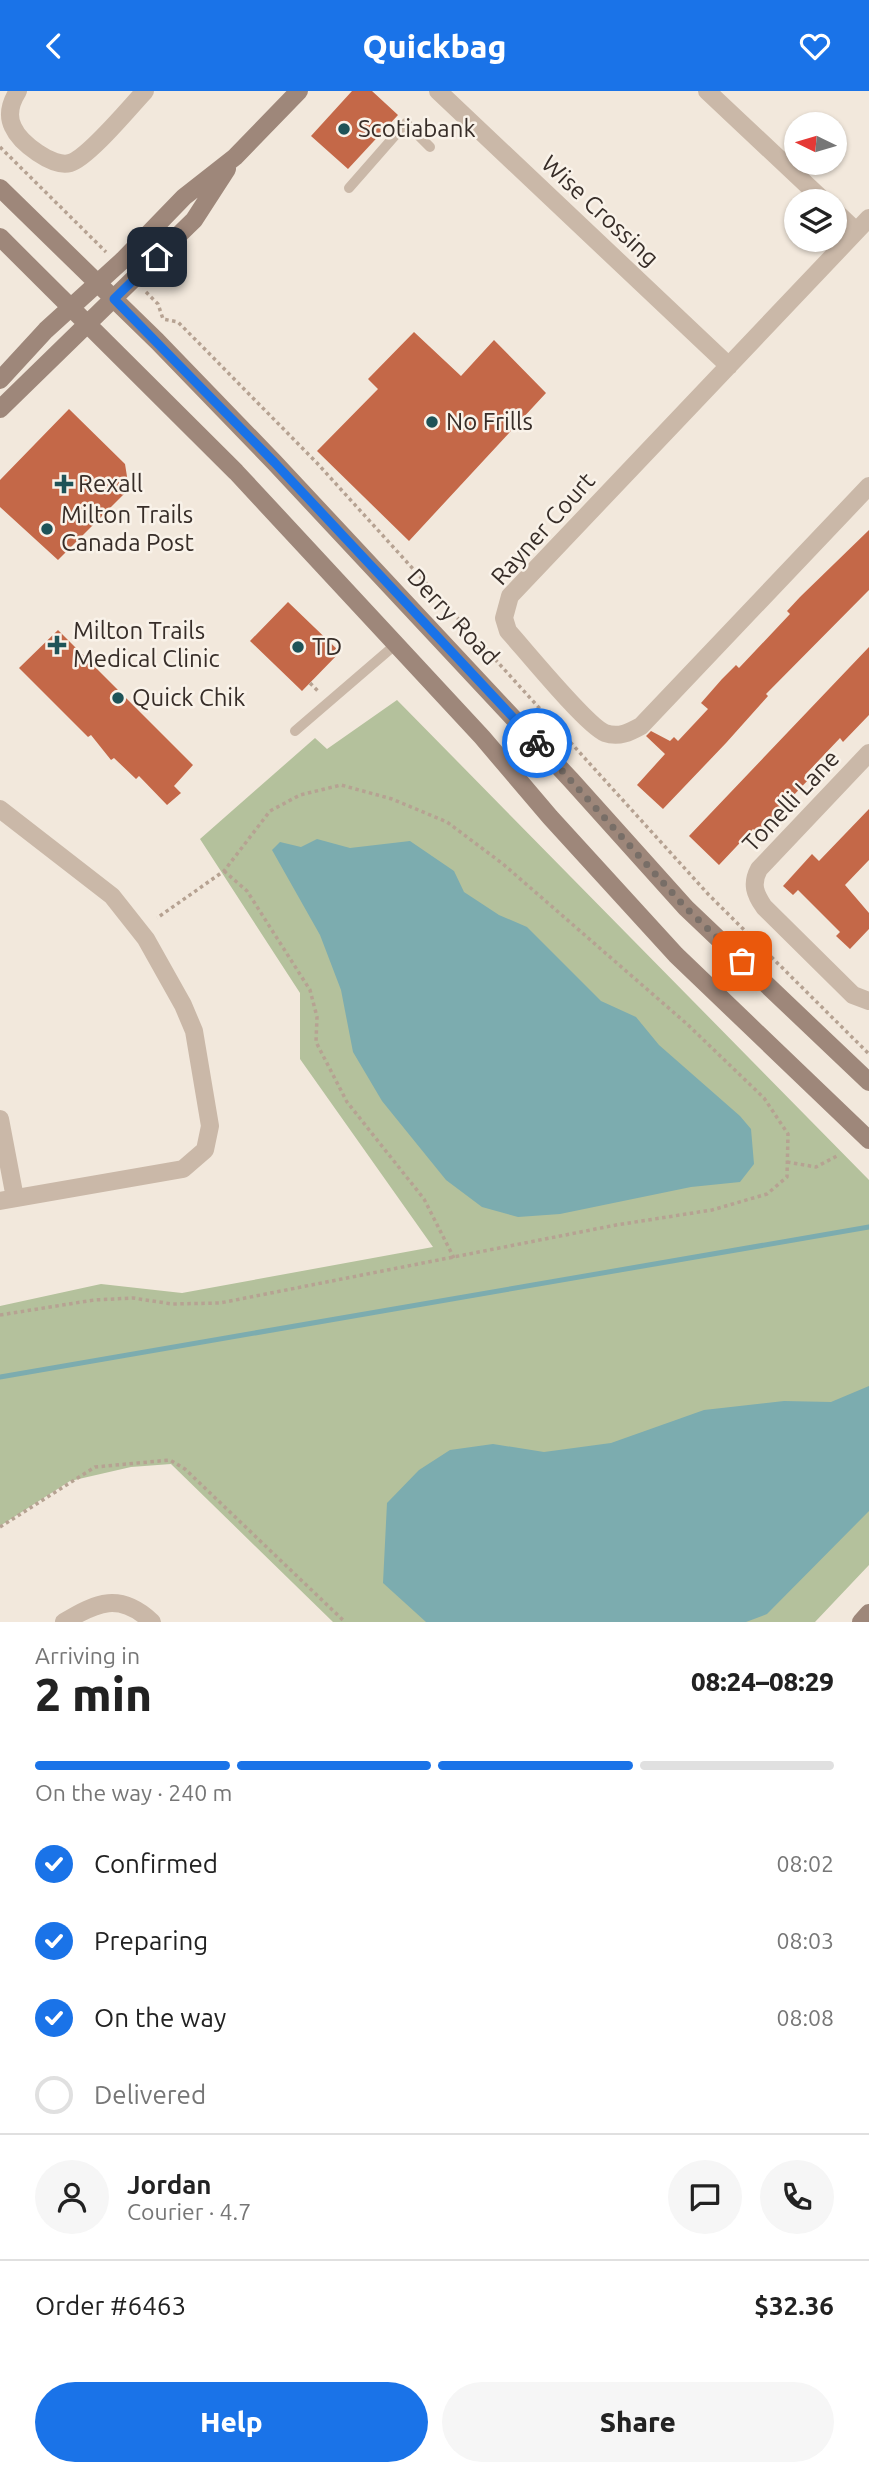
<!DOCTYPE html>
<meta charset="utf-8">
<style>
body{margin:0;font-family:Ubuntu,sans-serif;background:#f6f6f6;color:#222;height:100vh;display:flex;flex-direction:column;font-size:26px;white-space:nowrap}
*{box-sizing:border-box;margin:0}
p{font-size:23px;color:#767676}
.icon{flex:none;width:38px;height:38px;fill:none;stroke:currentColor;stroke-width:2;stroke-linecap:round;stroke-linejoin:round}
.map{position:relative;height:1531px;overflow:hidden}
.details{display:flex;flex-direction:column;background:#fff;flex:1}
.details>*{flex:none}
.needle{width:46px;rotate:275deg}
.fabs{position:absolute;left:784px;top:21px;display:grid;gap:14px}
.fabs a{display:grid;place-items:center;width:63px;height:63px;border-radius:50%;background:#fff;box-shadow:0 2px 5px #0004;font-size:35px}
.pin{position:absolute;display:grid;place-items:center;width:60px;height:60px;color:#fff;margin:-30px;border-radius:14px;box-shadow:0 4px 10px #0006}
.courier{position:absolute;display:grid;place-items:center;width:70px;height:70px;margin:-35px;border:5px solid #1a73e8;border-radius:50%;background:#fff;color:#222;box-shadow:0 2px 9px #0007}
.head em{font-style:normal;font-weight:800}
.head div{display:flex;flex-direction:column-reverse}
.head{display:flex;align-items:center;justify-content:space-between;height:119px;padding:0 35px}
h1{font-size:46px;font-weight:800;line-height:52px}
.bar{display:grid;grid-template-columns:repeat(4,1fr);gap:10px 7px;align-content:center;height:84px;padding:0 35px}
.bar i{height:9px;border-radius:5px;background:#e0e0e0}
.bar .selected{background:#1a73e8}
.bar p{grid-column:span 4}
.line{display:flex;align-items:center;gap:18px;padding:0 35px;border-top:2px solid #e0e0e0}
.line div{flex:1}
.round{display:grid;place-items:center;flex:none;width:74px;height:74px;border-radius:37px;background:#f6f6f6}
ol{padding:0 35px;list-style:none}
li{display:flex;align-items:center;gap:21px;height:77px}
li p{margin-inline-start:auto}
li .icon{padding:7px;border-radius:50%;background:#1a73e8;color:#fff;stroke-width:4}
li:last-child{color:#767676}
li i{width:38px;height:38px;border:4px solid #e0e0e0;border-radius:50%}
.button{display:flex;gap:14px;margin-top:auto;padding:14px 35px}
.button a{flex:1;height:80px;border-radius:42px;background:#1a73e8;color:#fff;font-size:28px;font-weight:800;line-height:80px;text-align:center}
.button a+a{background:#f6f6f6;color:#222}
header{display:flex;justify-content:space-between;align-items:center;height:91px;padding:0 35px;background:#1a73e8;color:#fff;font-size:32px;font-weight:800}
.map>svg:first-child{display:block}
.green{fill:#b4c19c}
.water{fill:#7cacaf}
.lines{fill:none;stroke-linecap:round;stroke-linejoin:round}
.stream{stroke:#7cacaf;stroke-width:5}
.building{fill:#c46848}
.path{stroke:#b6a292;stroke-width:3.5;stroke-dasharray:3.5 3.5;stroke-linecap:butt}
.lane{stroke:#cab8a8;stroke-width:10}
.street{stroke:#cab8a8;stroke-width:18}
.secondary{stroke:#9e877a;stroke-width:18}
.done{stroke:#786e67;stroke-width:7;stroke-dasharray:0 12.6}
.route{stroke:#1a73e8;stroke-width:9}
.poi-dot{fill:#1e5358;stroke:#f9f2e9;stroke-width:2.5}
.labels{text-anchor:middle;stroke-width:5;stroke-linejoin:round;paint-order:stroke}
.poi-label{font-size:24px;fill:#372d28;stroke:#f9f2e9;text-anchor:start}
.street-label{font-size:24px;fill:#372d28;stroke:#f9f2e9}
</style>
<header><svg class="icon" aria-label="back" viewBox="0 0 24 24"><path d="M15 5l-7 7 7 7"/></svg>Quickbag<svg class="icon" aria-label="heart" viewBox="0 0 24 24"><path d="M12 20l-8-8c-3-5 5-10 8-4 3-6 11-1 8 4z"/></svg></header>
<div class="map">
<svg width="869" height="1531" viewBox="0 0 869 1531">
<rect width="100%" height="100%" fill="#f2e8dc"/>
<path class="green" d="M397,609L869,1089V1474L815,1531H333L171,1373L131,1376L70,1390L0,1435V1215L101,1193L182,1202L433,1156L300,968V902L200,748L315,647L327,658Z"/>
<path class="water" d="M317,748L350,757L410,750L454,780L464,801L499,824L527,836L601,910L636,926L659,954L740,1025L751,1038L754,1073L740,1091L691,1096L560,1123L518,1126L482,1116L446,1089L382,1010L353,961L341,899L320,844L272,759L280,751L301,756Z
M869,1295V1420L767,1523L746,1531H426L383,1492L387,1412L419,1379L450,1359L493,1353L544,1361L611,1352L704,1319L784,1310L831,1311Z"/>
<g class="lines">
<path class="stream" d="M0,1286L869,1136"/>
</g>
<path class="building" d="M352,0H372L398,24L348,78L311,45Z
M414,241L461,285L494,249L546,302L409,450L317,360L378,298L368,288Z
M69,318L125,373L129,398L58,469L0,416V389Z
M869,439V499L766,603L768,605L726,652L663,718L637,694L665,663L646,645L651,640L670,650L674,646L678,650L708,618L701,612L722,588L736,574L739,577L790,523L787,520L800,506Z
M288,511L340,561L302,600L250,550Z
M58,539L193,674L174,695L181,702L167,714L139,685L136,688L114,667L111,669L91,644L88,646L19,577Z
M869,556V624L843,651L840,647L805,684L809,688L758,742L753,738L719,774L689,745Z
M869,718V769L845,794L869,822V838L850,858L836,845L840,841L798,799L793,804L783,795L812,763L819,770Z"/>
<g class="lines">
<path class="path" d="M0,56L106,161
M146,201L158,213L163,228L178,231L317,372L708,803L869,963
M310,592L318,600
M224,780L247,800L310,899L317,926L316,951L347,1011L424,1108L454,1167
M787,1071L816,1076L837,1065
M0,1224L94,1209L133,1207L172,1213L220,1212L616,1134L712,1119L767,1103L787,1086L788,1043L764,1007L687,933L503,773L447,731L392,708L341,694L300,704L270,720L224,780L157,827
M0,1436L95,1376L170,1369L185,1378L345,1531"/>
<path class="lane" d="M349,97L406,32L430,56
M295,640L395,554"/>
<path class="street" d="M18,0C11,11 7,24 13,36C20,52 53,77 70,72C88,67 130,16 145,0
M438,0L729,275
M707,0L824,110
M835,120L856,140
M869,127L510,505L504,527L508,540C526,560 586,634 605,642C619,647 630,641 641,635L869,395
M869,662L759,778C751,793 755,803 764,816L853,904L869,910
M0,718L112,805L146,848L183,914L194,940L210,1035L205,1059L183,1078L0,1110
M0,1028L15,1107
M64,1531C97,1511 120,1501 152,1531"/>
<path class="secondary" d="M0,97L157,250L274,371L571,689L686,817L869,991
M0,146L236,381L482,646L550,726L676,864L869,1049
M0,289L46,239L123,169L184,106L235,66L299,0
M0,318L194,129L227,78
M861,1531L869,1522"/>
</g>
<g class="lines">
<path class="done" d="M537,652L686,817L742,870"/>
<path class="route" d="M157,166L114,208L274,371L537,652"/>
</g>
<g class="poi-dot">
<circle cx="344" cy="38" r="7"/>
<circle cx="432" cy="331" r="7"/>
<path d="M60.5 382.5h7v7h7v7h-7v7h-7v-7h-7v-7h7z"/>
<circle cx="47" cy="438" r="7"/>
<path d="M53.5 543.5h7v7h7v7h-7v7h-7v-7h-7v-7h7z"/>
<circle cx="298" cy="556" r="7"/>
<circle cx="118" cy="607" r="7"/>
</g>
<g class="labels">
<g class="poi-label">
<text x="358" y="46">Scotiabank</text>
<text x="446" y="339">No Frills</text>
<text x="78" y="401">Rexall</text>
<text x="61" y="432">Milton Trails<tspan x="61" dy="28">Canada Post</tspan></text>
<text x="73" y="548">Milton Trails<tspan x="73" dy="28">Medical Clinic</tspan></text>
<text x="312" y="564">TD</text>
<text x="132" y="615">Quick Chik</text>
</g>
<g class="street-label">
<text transform="translate(600 120) rotate(43)" y="8">Wise Crossing</text>
<text transform="translate(543 438) rotate(-48)" y="8">Rayner Court</text>
<text transform="translate(453 526) rotate(47)" y="8">Derry Road</text>
<text transform="translate(791 710) rotate(-47)" y="8">Tonelli Lane</text>
</g>
</g>
</svg>
<div class="fabs">
<a><svg class="needle" viewBox="-14 -14 28 28"><path d="M0-13l5 13h-10z" fill="#e53935"/><path d="M0 13l5-13h-10z" fill="#767676"/></svg></a>
<a><svg class="icon" aria-label="layers" viewBox="0 0 24 24"><path d="M12 4l9 5-9 5-9-5zM3 14l9 5 9-5"/></svg></a>
</div>
<div class="pin" style="left:742px;top:870px;background:#ea580c"><svg class="icon" aria-label="bag" viewBox="0 0 24 24"><path d="M5 8h14l-1 12H6zM9 8a3 3 0 0 1 6 0"/></svg></div>
<div class="pin" style="left:157px;top:166px;background:#1f2937"><svg class="icon" aria-label="home" viewBox="0 0 24 24"><path d="M3 11l9-7 9 7M6 9v11h12V9"/></svg></div>
<div class="courier" style="left:537px;top:652px"><svg class="icon" aria-label="bike" viewBox="0 0 24 24"><circle cx="6" cy="16" r="4"/><circle cx="18" cy="16" r="4"/><path d="M6 16l4-8h5l3 8M10 8l3 8H6M13 5h3"/></svg></div>
</div>
<section class="details">
<div class="head"><div><h1>2 min</h1><p>Arriving in</p></div><em>08:24–08:29</em></div>
<div class="bar"><i class="selected"></i><i class="selected"></i><i class="selected"></i><i></i><p>On the way · 240 m</p></div>
<ol>
<li><svg class="icon" aria-label="check" viewBox="0 0 24 24"><path d="M5 12l5 5 9-10"/></svg>Confirmed<p>08:02</p></li>
<li><svg class="icon" aria-label="check" viewBox="0 0 24 24"><path d="M5 12l5 5 9-10"/></svg>Preparing<p>08:03</p></li>
<li><svg class="icon" aria-label="check" viewBox="0 0 24 24"><path d="M5 12l5 5 9-10"/></svg>On the way<p>08:08</p></li>
<li><i></i>Delivered</li>
</ol>
<div class="line" style="height:126px"><a class="round"><svg class="icon" aria-label="person" viewBox="0 0 24 24"><circle cx="12" cy="8" r="4"/><path d="M4 21q1-7 8-7t8 7"/></svg></a><div><b>Jordan</b><p>Courier · 4.7</p></div><a class="round"><svg class="icon" aria-label="chat" viewBox="0 0 24 24"><path d="M4 5h16v11H9l-5 4z"/></svg></a><a class="round"><svg class="icon" aria-label="phone" viewBox="0 0 24 24"><path d="M5 4h4l2 5-3 2q2 4 5 5l2-3 5 2v4C11 20 4 13 5 4z"/></svg></a></div>
<div class="line" style="height:91px"><div>Order #6463</div><b>$32.36</b></div>
<div class="button"><a>Help</a><a>Share</a></div>
</section>
